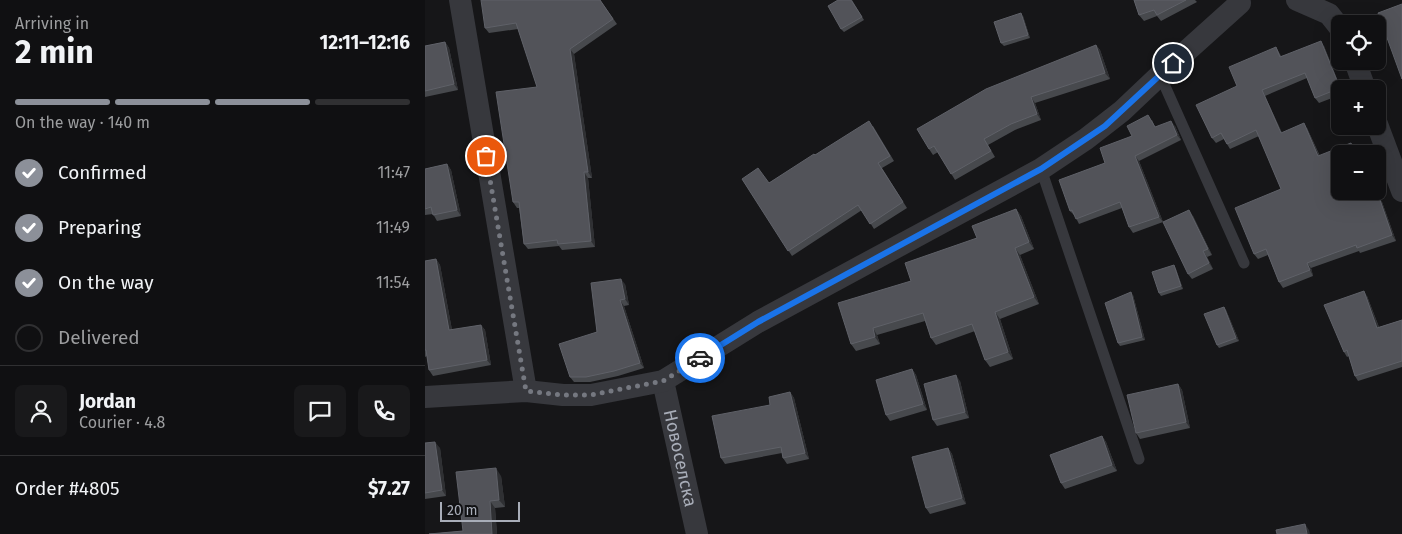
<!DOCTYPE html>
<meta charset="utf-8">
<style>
body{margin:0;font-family:"Fira Sans",sans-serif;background:#19191b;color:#f1f3f6;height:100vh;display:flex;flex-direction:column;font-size:19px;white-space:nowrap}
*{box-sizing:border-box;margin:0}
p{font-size:16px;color:#9c9d9f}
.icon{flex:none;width:28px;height:28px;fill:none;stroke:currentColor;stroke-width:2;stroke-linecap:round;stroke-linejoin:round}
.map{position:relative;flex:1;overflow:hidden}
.drawer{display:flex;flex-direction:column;background:#101012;width:425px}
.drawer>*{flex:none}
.fabs{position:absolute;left:906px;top:15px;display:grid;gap:10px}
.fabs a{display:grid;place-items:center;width:55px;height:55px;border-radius:8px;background:#101012;box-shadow:0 5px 20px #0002,0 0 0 1px #303032;font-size:25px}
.scale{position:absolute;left:15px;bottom:12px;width:80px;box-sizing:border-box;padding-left:5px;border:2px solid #a8adb8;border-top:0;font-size:14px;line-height:18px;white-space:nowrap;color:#a8adb8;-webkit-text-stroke:4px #111113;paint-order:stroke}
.pin{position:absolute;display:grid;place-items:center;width:42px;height:42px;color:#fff;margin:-21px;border:2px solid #fff;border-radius:50%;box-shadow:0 1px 5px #0007}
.courier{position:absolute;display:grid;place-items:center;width:50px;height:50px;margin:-25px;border:4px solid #1a73e8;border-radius:50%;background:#fff;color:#222;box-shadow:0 1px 6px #0007}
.head em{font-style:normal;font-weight:700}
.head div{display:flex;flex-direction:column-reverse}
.head{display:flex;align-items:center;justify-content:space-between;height:85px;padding:0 15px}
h1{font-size:32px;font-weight:700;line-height:38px}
.bar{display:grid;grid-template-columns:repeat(4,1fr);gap:8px 5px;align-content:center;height:60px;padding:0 15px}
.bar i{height:6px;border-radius:4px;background:#303032}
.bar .active{background:#8c9099}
.bar p{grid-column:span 4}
.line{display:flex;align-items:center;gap:12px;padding:0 15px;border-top:1px solid #303032}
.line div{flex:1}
.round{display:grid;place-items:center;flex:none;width:52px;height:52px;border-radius:8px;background:#19191b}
ol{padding:0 15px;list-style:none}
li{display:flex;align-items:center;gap:15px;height:55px}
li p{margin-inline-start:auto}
li .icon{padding:5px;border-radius:50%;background:#8c9099;color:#fff;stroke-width:4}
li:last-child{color:#9c9d9f}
li i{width:28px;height:28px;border:2px solid #303032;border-radius:50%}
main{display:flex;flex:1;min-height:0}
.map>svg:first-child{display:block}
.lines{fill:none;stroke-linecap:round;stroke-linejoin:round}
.service{stroke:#37383d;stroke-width:11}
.minor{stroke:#37383d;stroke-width:22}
.wall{fill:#47494d}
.shaded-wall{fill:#2f3033}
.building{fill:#525359;stroke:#5f6168}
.done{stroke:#757880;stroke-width:5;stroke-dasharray:0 9}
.route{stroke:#1a73e8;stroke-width:6}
.labels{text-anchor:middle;stroke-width:4.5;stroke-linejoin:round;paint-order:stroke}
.street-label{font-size:18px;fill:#a8adb8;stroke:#111113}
</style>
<main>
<section class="drawer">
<div class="head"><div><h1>2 min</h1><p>Arriving in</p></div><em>12:11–12:16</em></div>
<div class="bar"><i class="active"></i><i class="active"></i><i class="active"></i><i></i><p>On the way · 140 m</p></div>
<ol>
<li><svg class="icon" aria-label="check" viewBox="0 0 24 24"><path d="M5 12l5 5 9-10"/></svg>Confirmed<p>11:47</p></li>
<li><svg class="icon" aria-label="check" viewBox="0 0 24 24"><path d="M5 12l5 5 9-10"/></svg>Preparing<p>11:49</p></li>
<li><svg class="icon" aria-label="check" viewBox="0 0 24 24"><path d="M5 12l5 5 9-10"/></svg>On the way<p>11:54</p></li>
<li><i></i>Delivered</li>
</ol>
<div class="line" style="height:90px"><a class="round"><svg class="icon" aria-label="person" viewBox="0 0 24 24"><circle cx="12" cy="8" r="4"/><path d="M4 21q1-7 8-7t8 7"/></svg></a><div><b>Jordan</b><p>Courier · 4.8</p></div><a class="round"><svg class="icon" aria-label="chat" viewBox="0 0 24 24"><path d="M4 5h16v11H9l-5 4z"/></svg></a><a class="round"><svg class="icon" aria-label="phone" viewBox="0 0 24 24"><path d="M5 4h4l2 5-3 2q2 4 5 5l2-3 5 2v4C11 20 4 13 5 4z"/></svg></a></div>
<div class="line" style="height:65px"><div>Order #4805</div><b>$7.27</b></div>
</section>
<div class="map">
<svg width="977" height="534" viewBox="0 0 977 534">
<rect width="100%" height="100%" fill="#161618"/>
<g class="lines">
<path class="service" d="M735,75L819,263
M616,169L714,459"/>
<g class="minor">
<path d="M35,0L101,391"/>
<path d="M872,0L904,14L915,28"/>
<path d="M930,61L940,89"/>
<path d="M952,124L977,191"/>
<path id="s1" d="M238,381L272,534"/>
<path d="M0,397L101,391L138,395H166L238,381L333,322L616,169L661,139L697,111L735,75L815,3"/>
</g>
</g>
<path class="wall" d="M175,0L192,24L149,54L167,178H163L170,247L137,250L134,246L103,249L99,244L94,208H92L88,202L112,87L93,29L64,33L60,28Z
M427,0L439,20L419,32L416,29Z
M709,0H770L772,2L736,21L732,16L719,21L714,15Z
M598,16L605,38L579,46L576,43Z
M20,42L24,48L33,90L0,97V46Z
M671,45L675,50L685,79L610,103L616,120L590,130L563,145L570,157L530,180L513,152L508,155L504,149Z
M899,46L916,89H915V95L894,103L890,98L882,78L840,96L857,133L882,128L895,156L930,148L950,198L957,202L971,241L935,253L934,251L886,268L888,276L858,288L854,282L843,255L833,259L829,254L856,189L834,136L805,149L799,139L791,143L787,138L812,86L851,47L856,56Z
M727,120L730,127L750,126L756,140L714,161L738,222L708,233L704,227L697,208L654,224L650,216L645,211L680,163Z
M448,126L469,161L457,168L482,208L449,229L437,210L367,256L317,179L344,183L390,155Z
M22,164L26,170L36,216L12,221L8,214L0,215V169Z
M591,209L596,216L609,249L595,255L614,304L575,319L588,359L565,367L560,360L550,331L511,345L506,338L500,321L452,335L455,344L431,351L426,344L486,281L552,238Z
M768,216L787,255L782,257L788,269L767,279L763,274Z
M11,259L15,265L27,330L56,325L60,330L66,365L8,376L4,370L2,356L0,357V261Z
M749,265L751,269L758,289L736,296L734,293Z
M200,284L204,305L199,306L219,368L193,376L165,382H149L145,377Z
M708,295L720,340L695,346L693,343Z
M942,296L954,327L977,320V367L933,381L930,376L924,356L922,357L919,352Z
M799,307L801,310L814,341L794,348L792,345Z
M487,369L491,375L502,410L465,421L461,415Z
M535,381L544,418L512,426L508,420Z
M753,384L757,390L765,428L715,439L711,433Z
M365,392L369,398L384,459L362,464L358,458L357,453L300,464L296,458L345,405Z
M677,436L681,442L692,471L640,489L636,483Z
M0,443L15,448L21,496L0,499Z
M523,448L527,454L541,504L505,514L501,508Z
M76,476L80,507L70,508L72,534H4L38,531Z"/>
<path class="shaded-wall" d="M596,13L598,16L605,38L603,35Z
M896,41L899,46L916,89L915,88Z
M20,42L24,48L33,90L29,84Z
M671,45L675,50L685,79L680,73Z
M145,49L149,54L167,178L163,172Z
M837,90L840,96L860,139L856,133Z
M606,97L610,103L616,120L612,114Z
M746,121L750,126L756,140L752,135Z
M879,123L882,128L897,162L893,156Z
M926,143L930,148L932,154H931Z
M710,156L714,161L738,222L734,217Z
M22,164L26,170L36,216L32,210Z
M159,172L163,178L170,247L166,241Z
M954,197L957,202L971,241L967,235Z
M591,209L596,216L609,249L604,242Z
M764,210L768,216L787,255L783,249Z
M590,248L595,255L614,304L609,297Z
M778,251L782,257L788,269L784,263Z
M11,259L15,265L28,336L24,330Z
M882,263L886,268L888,276L885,270Z
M749,265L751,269L758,289L756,286Z
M196,279L200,284L204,305L200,299Z
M939,291L942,296L956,333L952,328Z
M706,292L708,295L720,340L717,337Z
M195,300L199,306L219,368L215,363Z
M799,307L801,310L814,341L811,338Z
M570,312L575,319L588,359L583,352Z
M56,325L60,330L66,365L62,360Z
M448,328L452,335L455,344L450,337Z
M487,369L491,375L502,410L498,404Z
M531,375L535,381L544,418L540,412Z
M753,384L757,390L765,428L761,422Z
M365,392L369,398L384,459L380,453Z
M677,436L681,442L692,471L687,465Z
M10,442L15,448L21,496L17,490Z
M523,448L527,454L541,504L537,498Z
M71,468L76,476L80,507L74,500Z
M65,501L70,508L72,534H67Z
M880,524L884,530L885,534H882Z"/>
<path class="building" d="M56,0H175L188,19L145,49L163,172H159L166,241L133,244L132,240L99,244L94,202H88L71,92L112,87L91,23L60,28Z
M413,0H426L437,17L416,29L403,6Z
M709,0H761L732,15L729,10L714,15Z
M977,4V79L953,13Z
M596,13L603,35L576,43L569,22Z
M896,41L915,88L890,98L880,73L837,90L856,133L879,123L893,156L926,143L931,154H915V191H946L949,198L954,197L967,235L932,248L931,245L882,263L885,270L854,282L841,249L829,254L810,208L856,189L831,130L802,144L796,133L787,138L771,105L812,86L804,67L851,47L855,57Z
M20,42L29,84L0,91V46Z
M671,45L680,73L606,97L612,114L586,124L559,139L566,151L526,174L509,146L504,149L492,129L561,89Z
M723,115L730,127L746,121L752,135L710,156L734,217L704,227L695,202L651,219L647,210L645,211L634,180L680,163L675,148L707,136L702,126Z
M444,121L465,156L453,163L478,202L445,224L433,205L363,251L317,179L333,168L344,183L389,154L390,155Z
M22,164L32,210L8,215L6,207L0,209V169Z
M591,209L604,242L590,248L609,297L570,312L583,352L560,360L547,324L506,338L498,313L448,328L450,337L426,344L413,303L486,281L480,263L552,238L547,226Z
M764,210L783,249L778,251L784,263L763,274L738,222Z
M11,259L24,330L56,325L62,360L4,370L1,350H0V261Z
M749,265L756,286L734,293L727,272Z
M196,279L200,299L195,300L215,363L189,371L161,377H145L134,344L172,332L166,283Z
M939,291L952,328L977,320V361L930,376L922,350L919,352L899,305Z
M706,292L717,337L693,343L680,303Z
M799,307L811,338L792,345L779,314Z
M487,369L498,404L461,415L451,380Z
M531,375L540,412L508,420L499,384Z
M753,384L761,422L711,433L702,395Z
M365,392L380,453L358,458L356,447L296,458L287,416L345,405L344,397Z
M677,436L687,465L636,483L625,455Z
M10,442L17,490L0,493V443Z
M523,448L537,498L501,508L487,457Z
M71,468L74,500L65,501L67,534H4L38,531L31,472Z
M880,524L882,534H852L851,530Z"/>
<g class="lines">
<path class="done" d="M61,156L101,391L138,395H166L191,390L238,381L275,358"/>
<path class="route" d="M275,358L333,322L616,169L680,126L748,63"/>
</g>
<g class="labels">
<g class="street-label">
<text dy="6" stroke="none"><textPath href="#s1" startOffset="79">Новоселска</textPath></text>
</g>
</g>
</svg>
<div class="fabs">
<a><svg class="icon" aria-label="locate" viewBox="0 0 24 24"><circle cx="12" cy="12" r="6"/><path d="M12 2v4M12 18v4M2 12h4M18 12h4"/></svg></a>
<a>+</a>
<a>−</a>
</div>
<div class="scale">20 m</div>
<div class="pin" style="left:61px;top:156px;background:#ea580c"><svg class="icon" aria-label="bag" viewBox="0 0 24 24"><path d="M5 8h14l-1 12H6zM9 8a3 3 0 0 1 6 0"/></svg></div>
<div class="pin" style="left:748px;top:63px;background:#1f2937"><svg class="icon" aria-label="home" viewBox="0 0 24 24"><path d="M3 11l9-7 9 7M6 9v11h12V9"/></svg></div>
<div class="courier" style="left:275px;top:358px"><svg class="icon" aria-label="car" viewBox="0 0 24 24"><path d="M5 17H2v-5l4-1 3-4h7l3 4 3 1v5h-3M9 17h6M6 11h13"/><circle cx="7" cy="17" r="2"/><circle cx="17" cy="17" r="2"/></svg></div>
</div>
</main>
